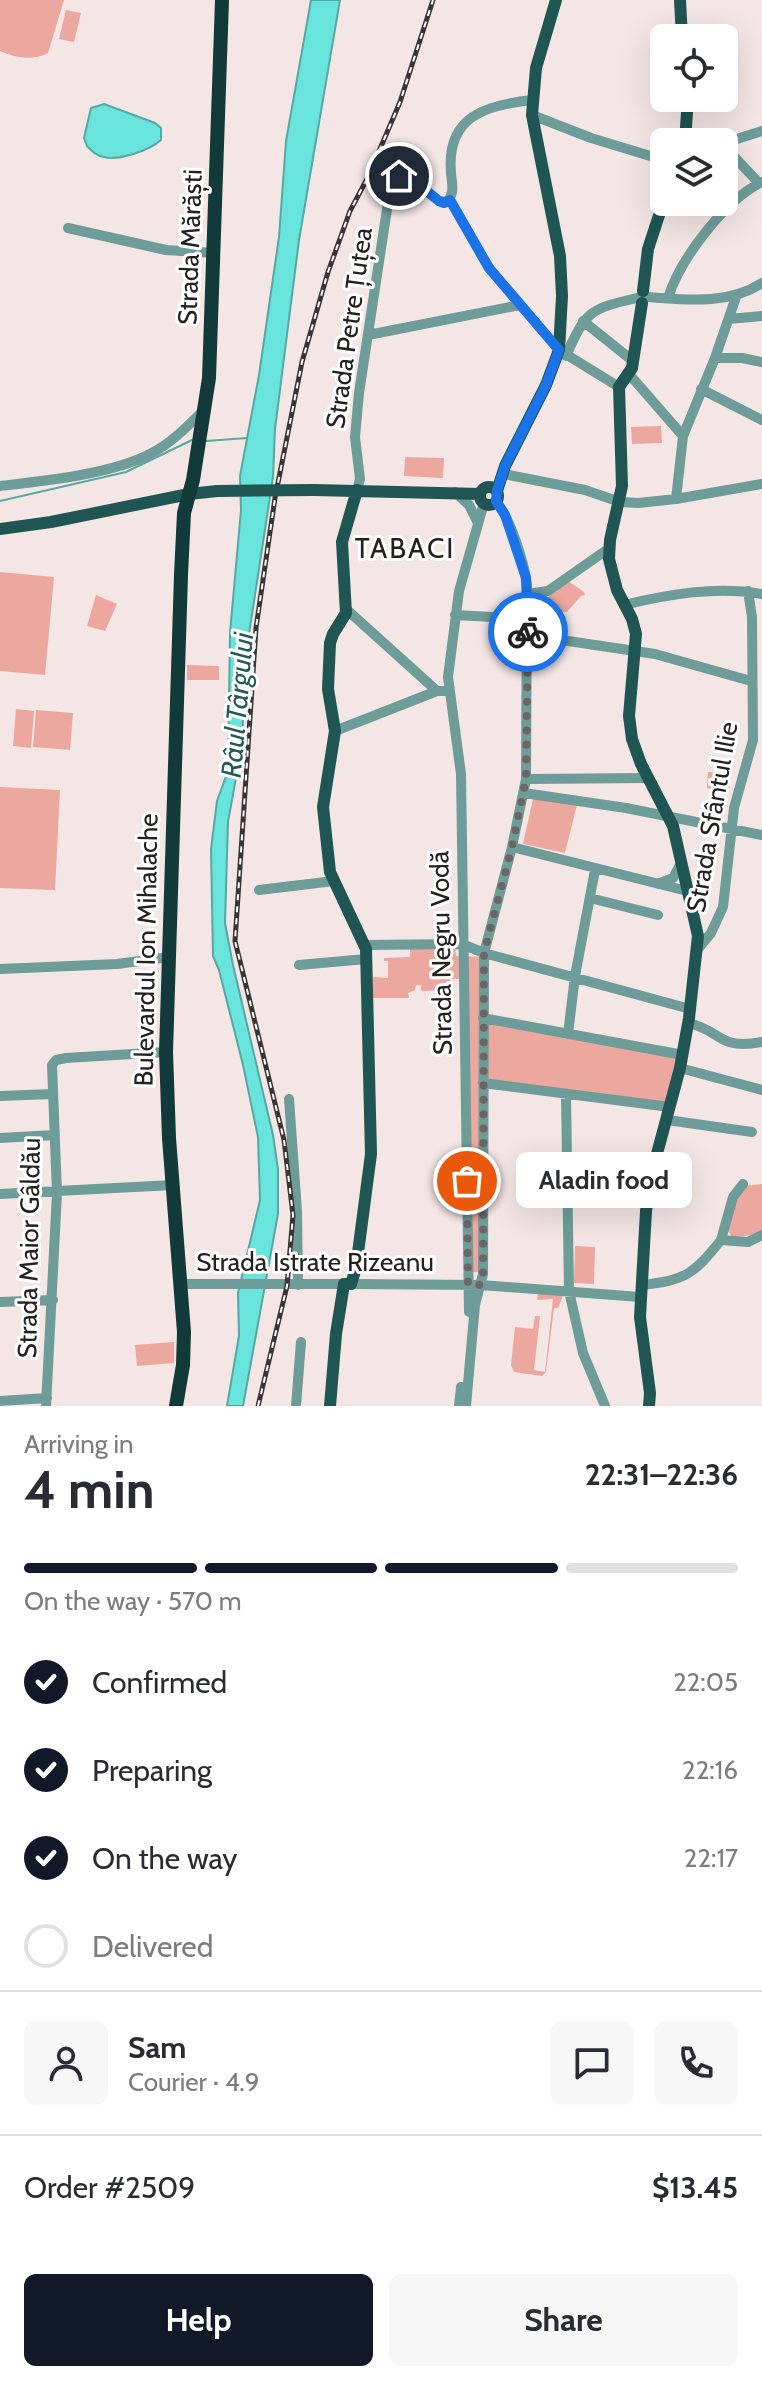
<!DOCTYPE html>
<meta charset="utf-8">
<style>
body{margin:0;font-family:Cabin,sans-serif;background:#f7f7f7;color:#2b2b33;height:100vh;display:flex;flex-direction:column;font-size:30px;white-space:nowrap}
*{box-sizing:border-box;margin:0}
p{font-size:26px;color:#7c7c81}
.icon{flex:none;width:44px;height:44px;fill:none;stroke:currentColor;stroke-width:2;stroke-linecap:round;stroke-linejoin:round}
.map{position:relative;height:1406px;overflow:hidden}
.panel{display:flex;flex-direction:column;background:#fff;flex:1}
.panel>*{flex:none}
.buttons{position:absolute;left:650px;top:24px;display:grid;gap:16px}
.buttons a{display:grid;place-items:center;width:88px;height:88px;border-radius:12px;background:#fff;box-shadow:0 8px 32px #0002;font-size:40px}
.pin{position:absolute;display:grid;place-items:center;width:68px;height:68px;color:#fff;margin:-34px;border:4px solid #fff;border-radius:50%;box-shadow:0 2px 8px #0007}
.courier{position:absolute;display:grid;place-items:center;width:80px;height:80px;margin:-40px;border:6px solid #1a73e8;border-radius:50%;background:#fff;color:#222;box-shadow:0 2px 10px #0007}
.bubble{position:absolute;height:56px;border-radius:12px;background:#fff;box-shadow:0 8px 32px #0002;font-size:26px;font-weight:700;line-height:56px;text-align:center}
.summary em{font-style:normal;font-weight:700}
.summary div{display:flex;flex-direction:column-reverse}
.summary{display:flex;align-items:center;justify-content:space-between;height:136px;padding:0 24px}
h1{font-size:52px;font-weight:700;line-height:60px}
.bar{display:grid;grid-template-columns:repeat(4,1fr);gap:12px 8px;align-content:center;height:96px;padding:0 24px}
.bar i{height:10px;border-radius:6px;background:#e1e1e2}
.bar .active{background:#111827}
.bar p{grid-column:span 4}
.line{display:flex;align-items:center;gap:20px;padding:0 24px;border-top:2px solid #e1e1e2}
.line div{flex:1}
.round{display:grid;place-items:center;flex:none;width:84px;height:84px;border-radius:12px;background:#f7f7f7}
ol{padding:0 24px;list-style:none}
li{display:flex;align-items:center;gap:24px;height:88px}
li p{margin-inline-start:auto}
li .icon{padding:8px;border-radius:50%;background:#111827;color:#fff;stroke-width:4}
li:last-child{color:#7c7c81}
li i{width:44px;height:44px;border:4px solid #e1e1e2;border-radius:50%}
.cta{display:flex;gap:16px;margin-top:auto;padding:16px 24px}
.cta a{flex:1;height:92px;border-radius:12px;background:#111827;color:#fff;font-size:32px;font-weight:700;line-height:92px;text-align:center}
.cta a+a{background:#f7f7f7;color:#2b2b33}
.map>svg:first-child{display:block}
.green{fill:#eca79e}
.water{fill:#68e4dc;stroke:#54a9a3;stroke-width:2}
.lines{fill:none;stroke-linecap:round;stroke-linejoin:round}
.stream{stroke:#54a9a3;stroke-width:2}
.minor{stroke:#6e9c99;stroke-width:10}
.major{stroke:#1f5552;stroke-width:12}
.highway{stroke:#123a38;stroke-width:14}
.rail-casing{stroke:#3a3534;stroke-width:5}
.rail{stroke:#fff;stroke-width:2;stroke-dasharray:6;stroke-linecap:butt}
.major-bridge{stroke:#1f5552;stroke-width:12}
.done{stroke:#6c6564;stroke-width:8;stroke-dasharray:0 14.4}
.route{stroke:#1a73e8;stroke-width:10}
.labels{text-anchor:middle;stroke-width:6;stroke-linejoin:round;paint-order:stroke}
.street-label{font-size:26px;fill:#24201f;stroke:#fff}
.neighbourhood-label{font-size:28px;letter-spacing:2px;fill:#24201f;stroke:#fff}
.water-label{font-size:28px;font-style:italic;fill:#255a57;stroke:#fff}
</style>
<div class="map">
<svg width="762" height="1406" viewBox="0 0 762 1406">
<rect width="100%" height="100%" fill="#f3e6e5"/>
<path class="green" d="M0,0H64L48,53C32,61 16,58 0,51Z
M66,10L81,13L74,42L59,39Z
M661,426L662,443L632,444L631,427Z
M405,457L444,458L443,478L404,476Z
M0,572L54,577L45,675L0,671Z
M568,581L584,592L585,595L581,596L567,612L534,609Z
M96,595L117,604L105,631L87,626Z
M187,665L219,666V680H187Z
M16,709L34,711L31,748L13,746Z
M36,710L73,713L70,750L33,747Z
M708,772L732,773L728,793L707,788Z
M0,787L60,790L55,890L0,888Z
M533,799L577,805L565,853L523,844Z
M455,946L456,956H460L461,979H450V984H446V990L421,991V985H416L415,990L408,993L409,998H373V977L388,978V961H384V958L410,957V947Z
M466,956L483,957V1272H469Z
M488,1021L680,1056L668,1105L487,1082Z
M762,1184V1230L753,1235L732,1237L726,1227L728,1218L744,1186Z
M575,1246L595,1247L594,1284L574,1283Z
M538,1293L563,1295L558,1308H554L546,1372L542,1376L514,1372L511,1365L515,1327L533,1329L535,1316H540L534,1370L545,1372L553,1299L537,1300Z
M174,1342V1363L137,1366L135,1345Z"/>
<path class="water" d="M311,0H340L299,240L275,429L273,477L249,634L241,750L228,822L225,923L233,965L273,1135L278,1169V1214L243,1406H227L239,1336L238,1293L260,1200L258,1137L243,1065L219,970L213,956L211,849L217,801L228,771L230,633L241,510L240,476L259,375L279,237L286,141Z
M104,104L155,123L161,128V140C150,150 119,161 104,157C96,156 92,151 87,146L84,138L91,108Z"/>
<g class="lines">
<path class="stream" d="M206,441L247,438
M0,501L126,472L192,440"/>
<path class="minor" d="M532,115L591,138L657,158L664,169
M724,143L762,131
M724,146L759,183
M450,200L489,268L559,350L619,387
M68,228L166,250L214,253
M648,297C688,300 728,305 762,283
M668,298C680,259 725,200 762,182
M729,319L762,316
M583,321L633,361
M368,335L520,305
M566,356C586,311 589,309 637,298
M715,358H742L762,362
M629,374L683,436
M701,389L762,420
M504,474L585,490L620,502L638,503L676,499L762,484
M0,486C44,481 112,474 150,454C170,444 187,427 203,411
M357,490L360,479L355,437L359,393L391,183L399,176L405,175L439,201L447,202C455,193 452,184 451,173C446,116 486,105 532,100
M455,492L469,505L478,523
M676,499L683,436L715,358L736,297
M527,594L548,591L608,549
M624,605C669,594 716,586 762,594
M346,609L437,691H449
M455,615L527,619
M528,635L655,654L751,681
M335,731L437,691
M526,779L648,778
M524,793L626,808L762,835
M512,847L687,891
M658,884L673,878L681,863
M259,890L334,881
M590,898L658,915
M365,945L462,944L484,953L690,1009
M697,950L711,933L723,907L734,808L753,740L752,617L748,591
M299,965L366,959
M0,969L117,964L169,957
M483,1018L683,1055
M689,1023C724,1032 718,1050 762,1042
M568,1034L575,976L595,870
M680,1068L762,1090
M483,1083L670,1107
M566,1095L569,1291L583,1353L605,1406
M0,1096L52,1094
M289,1099L297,1211L298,1285
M667,1120L752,1132
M0,1138L55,1135
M0,1194L173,1185
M721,1240L733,1197L743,1184
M181,1284H344
M351,1284L481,1285L640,1297
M641,1285C686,1280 693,1275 721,1240L748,1242L762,1235
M0,1302L53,1300
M469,1312L461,774L448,677L459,591L484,503
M0,1401L47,1398
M46,1406L57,1193L52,1065L56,1060L66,1058L166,1052
M296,1406L301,1342
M459,1406L461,1387
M466,1406L475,1305L483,1274L484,953L512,847L526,779L527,585C524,562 511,520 496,501"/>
<path class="major" d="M680,0L682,38
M685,142L688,98
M643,291L648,249L664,200
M642,303L632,368L619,387L622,486L610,540L609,559L617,590L632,619L636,634L629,716L632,739L641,764L673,826L698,936L689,1018L680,1068L651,1176L646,1211L640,1317L650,1393L649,1406
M480 496a9 9 0 1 1 18 0a9 9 0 1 1-18 0Z
M314,490L480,494
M497,491L505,466L546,385L559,350L562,296L560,256L532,115L536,68L556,0
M0,529L51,522L189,494L217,491
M330,1406L336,1334L344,1284H351L356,1268L371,1154L366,949L330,872L323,807L335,731L328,689L330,643L333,634L346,613L342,542L357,490"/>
<path class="highway" d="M176,1406L183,1365L184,1332L169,1138L166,1052L181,575L184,513L193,480L209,378L222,0"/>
<defs>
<path id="rail" d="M258,1406L287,1286L293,1215L284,1140L235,941L256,628L275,498L302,362L328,272L350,211L368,177L400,102L433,0"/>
</defs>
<use href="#rail" class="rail-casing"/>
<use href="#rail" class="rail"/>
<path class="major-bridge" d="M217,491L314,490"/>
</g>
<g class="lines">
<path class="done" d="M467,1181L468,1285H481L483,1274L484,953L512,847L526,779L528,632"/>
<path class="route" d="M399,176L410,177L439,201L444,203L450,200L489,268L559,350L546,385L505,466L497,491L496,501L505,515L526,578L528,632"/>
</g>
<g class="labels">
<g class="street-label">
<text transform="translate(190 247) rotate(-88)" y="9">Strada Mărăști</text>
<text transform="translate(349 328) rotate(-82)" y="9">Strada Petre Țuțea</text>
<text transform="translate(712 817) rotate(-80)" y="9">Strada Sfântul Ilie</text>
<text transform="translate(146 950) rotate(-89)" y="9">Bulevardul Ion Mihalache</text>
<text transform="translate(441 953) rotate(-91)" y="9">Strada Negru Vodă</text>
<text transform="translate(29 1248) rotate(-89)" y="9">Strada Maior Gâldău</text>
<text x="315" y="1271">Strada Istrate Rizeanu</text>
</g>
<g class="neighbourhood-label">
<text x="405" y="558">TABACI</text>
</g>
<g class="water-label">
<text transform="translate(237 705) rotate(-85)" y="10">Râul Târgului</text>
</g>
</g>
</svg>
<div class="buttons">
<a><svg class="icon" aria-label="locate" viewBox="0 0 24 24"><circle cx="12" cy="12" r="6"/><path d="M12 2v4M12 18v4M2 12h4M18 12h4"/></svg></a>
<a><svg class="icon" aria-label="layers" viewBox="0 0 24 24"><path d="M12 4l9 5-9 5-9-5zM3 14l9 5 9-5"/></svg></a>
</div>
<div class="pin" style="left:467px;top:1181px;background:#ea580c"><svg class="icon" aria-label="bag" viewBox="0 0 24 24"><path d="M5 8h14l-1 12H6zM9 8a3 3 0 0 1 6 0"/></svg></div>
<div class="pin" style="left:399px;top:176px;background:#1f2937"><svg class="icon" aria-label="home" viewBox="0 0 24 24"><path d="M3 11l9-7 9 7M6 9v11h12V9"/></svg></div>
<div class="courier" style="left:528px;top:632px"><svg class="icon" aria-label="bike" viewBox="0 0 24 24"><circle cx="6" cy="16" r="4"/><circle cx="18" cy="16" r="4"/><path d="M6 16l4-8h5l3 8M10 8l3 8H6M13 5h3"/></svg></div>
<div class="bubble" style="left:516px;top:1152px;width:176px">Aladin food</div>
</div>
<section class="panel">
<div class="summary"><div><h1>4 min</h1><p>Arriving in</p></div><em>22:31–22:36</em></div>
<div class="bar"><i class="active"></i><i class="active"></i><i class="active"></i><i></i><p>On the way · 570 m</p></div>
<ol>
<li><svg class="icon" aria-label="check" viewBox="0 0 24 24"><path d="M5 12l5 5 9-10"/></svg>Confirmed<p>22:05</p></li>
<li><svg class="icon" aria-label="check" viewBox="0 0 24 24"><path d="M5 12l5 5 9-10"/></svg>Preparing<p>22:16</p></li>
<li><svg class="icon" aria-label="check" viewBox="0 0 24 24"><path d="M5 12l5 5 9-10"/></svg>On the way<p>22:17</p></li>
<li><i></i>Delivered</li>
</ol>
<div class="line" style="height:144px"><a class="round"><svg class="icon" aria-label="person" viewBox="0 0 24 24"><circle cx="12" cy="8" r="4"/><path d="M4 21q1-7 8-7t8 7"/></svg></a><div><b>Sam</b><p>Courier · 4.9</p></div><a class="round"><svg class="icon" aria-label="chat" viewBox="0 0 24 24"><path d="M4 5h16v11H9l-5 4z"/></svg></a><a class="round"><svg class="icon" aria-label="phone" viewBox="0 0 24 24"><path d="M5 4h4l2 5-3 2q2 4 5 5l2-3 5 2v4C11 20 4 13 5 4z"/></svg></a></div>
<div class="line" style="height:104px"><div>Order #2509</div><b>$13.45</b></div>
<div class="cta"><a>Help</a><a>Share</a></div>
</section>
